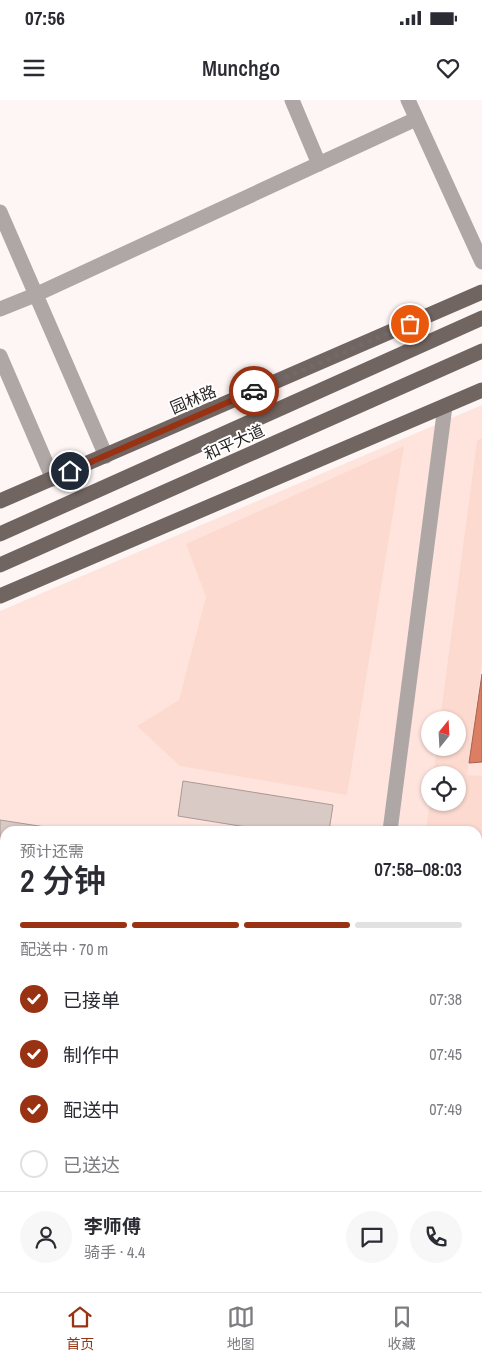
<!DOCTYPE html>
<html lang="zh">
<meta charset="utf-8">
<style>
body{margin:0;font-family:"Archivo Narrow","Noto Sans SC",sans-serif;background:#f7f7f7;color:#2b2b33;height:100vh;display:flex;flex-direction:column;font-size:19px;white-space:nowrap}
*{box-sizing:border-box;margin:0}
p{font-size:16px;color:#7c7c81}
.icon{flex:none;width:28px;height:28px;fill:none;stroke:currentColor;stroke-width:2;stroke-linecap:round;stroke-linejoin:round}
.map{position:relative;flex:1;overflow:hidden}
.panel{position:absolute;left:0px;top:726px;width:482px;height:466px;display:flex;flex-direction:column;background:#fff;border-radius:15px 15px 0 0;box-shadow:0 1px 4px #0004}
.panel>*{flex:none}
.needle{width:32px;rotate:18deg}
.tools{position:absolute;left:421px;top:611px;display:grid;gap:10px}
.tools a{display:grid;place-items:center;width:45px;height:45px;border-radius:50%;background:#fff;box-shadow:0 1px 4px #0004;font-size:25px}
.pin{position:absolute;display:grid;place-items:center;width:42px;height:42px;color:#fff;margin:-21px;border:2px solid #fff;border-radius:50%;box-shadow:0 1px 5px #0007}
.courier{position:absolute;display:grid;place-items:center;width:50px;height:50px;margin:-25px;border:4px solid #993212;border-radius:50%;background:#fff;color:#222;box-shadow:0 1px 6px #0007}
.summary em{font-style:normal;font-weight:600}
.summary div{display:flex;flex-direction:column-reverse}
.summary{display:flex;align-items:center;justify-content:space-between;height:85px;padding:0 20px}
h1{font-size:32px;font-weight:600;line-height:38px}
.bar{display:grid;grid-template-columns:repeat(4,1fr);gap:8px 5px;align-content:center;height:60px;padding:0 20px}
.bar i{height:6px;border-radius:4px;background:#e1e1e2}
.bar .active{background:#993212}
.bar p{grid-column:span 4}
.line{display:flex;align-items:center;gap:12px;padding:0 20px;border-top:1px solid #e1e1e2}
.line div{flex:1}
.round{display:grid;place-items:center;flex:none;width:52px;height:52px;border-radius:26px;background:#f7f7f7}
ol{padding:0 20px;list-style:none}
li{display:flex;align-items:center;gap:15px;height:55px}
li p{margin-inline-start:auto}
li .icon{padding:5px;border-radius:50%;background:#993212;color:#fff;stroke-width:4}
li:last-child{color:#7c7c81}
li i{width:28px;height:28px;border:2px solid #e1e1e2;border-radius:50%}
.status{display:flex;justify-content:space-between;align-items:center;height:35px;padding:0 25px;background:#fff;direction:ltr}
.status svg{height:14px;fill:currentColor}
header{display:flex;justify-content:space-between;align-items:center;height:65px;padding:0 20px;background:#fff;font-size:22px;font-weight:600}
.tab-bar{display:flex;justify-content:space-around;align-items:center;height:70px;border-top:1px solid #e1e1e2;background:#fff;font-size:14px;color:#7c7c81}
.tab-bar a{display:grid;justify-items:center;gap:2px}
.tab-bar .active{color:#993212}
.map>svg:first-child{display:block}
.built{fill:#fee4dd;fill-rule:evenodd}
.green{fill:#fddad0}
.water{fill:#dc7e63;stroke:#a5624e}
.building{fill:#dacac5;stroke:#a99995}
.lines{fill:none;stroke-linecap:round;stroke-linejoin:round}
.path{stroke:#a39c9b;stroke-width:3;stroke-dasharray:2.5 2.5;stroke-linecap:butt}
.minor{stroke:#aea7a5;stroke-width:15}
.major{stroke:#716561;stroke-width:15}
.done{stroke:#716a69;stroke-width:5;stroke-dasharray:0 9}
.route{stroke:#993212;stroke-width:6}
.labels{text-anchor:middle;stroke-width:4;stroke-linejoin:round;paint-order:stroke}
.street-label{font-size:16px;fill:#251f1e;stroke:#fff}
</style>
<div class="status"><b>07:56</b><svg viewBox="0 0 49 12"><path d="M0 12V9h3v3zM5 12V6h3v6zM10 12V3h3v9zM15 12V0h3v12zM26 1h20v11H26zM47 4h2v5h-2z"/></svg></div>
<header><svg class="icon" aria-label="menu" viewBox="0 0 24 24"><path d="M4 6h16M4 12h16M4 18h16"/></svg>Munchgo<svg class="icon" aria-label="heart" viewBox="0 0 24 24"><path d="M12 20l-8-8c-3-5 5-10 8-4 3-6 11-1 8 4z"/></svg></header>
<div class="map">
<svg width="482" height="1192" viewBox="0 0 482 1192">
<rect width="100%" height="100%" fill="#fdf6f4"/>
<path class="built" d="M482,305V1192H0V511ZM430,620H458V648H430ZM430,675H458V702H430ZM5,731H478V1188H5Z"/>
<path class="green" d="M482,338V562L467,675L482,676V741L478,740V731H426L430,700V702H458V675H433L437,648H458V620H440L477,341Z
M404,346L347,695L180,666L137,626L179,600L206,497L186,444Z
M478,1039L482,1040V1192H340L341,1188H478Z"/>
<path class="water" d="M482,574V662L469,663Z"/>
<path class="building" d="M183,681L333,705L329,731H271L178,716Z
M0,720L71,731H5V775L0,774Z
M0,860H5L2,911H0Z
M478,899H482V961H478Z
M0,1021L5,1022V1094L0,1093Z"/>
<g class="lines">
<path class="path" d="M478,1094L482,1092
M478,1165L482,1172
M397,1192L400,1188"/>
<path class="minor" d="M292,0L319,64
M408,0L482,162
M0,112L106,356
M0,209L35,195L416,19
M0,256L53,379
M390,731L445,306
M478,781H482
M0,963L5,964
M478,1025H482
M0,1190L11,1192
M58,1192V1188
M322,1192V1188"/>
<path class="major" d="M0,401L482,192
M0,434L482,218
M0,465L482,251
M0,496L482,290"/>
</g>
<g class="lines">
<path class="done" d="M254,291L410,224"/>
<path class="route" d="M70,371L254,291"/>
</g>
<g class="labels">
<g class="street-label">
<text transform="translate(193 299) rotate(-23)" y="6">园林路</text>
<text transform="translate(234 342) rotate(-24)" y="6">和平大道</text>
</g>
</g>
</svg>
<div class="tools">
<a><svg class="needle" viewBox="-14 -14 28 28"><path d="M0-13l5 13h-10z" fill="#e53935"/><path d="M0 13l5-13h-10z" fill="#7c7c81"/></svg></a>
<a><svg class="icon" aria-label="locate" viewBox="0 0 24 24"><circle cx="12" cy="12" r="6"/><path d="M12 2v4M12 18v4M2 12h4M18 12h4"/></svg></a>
</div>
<div class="pin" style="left:410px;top:224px;background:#ea580c"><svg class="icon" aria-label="bag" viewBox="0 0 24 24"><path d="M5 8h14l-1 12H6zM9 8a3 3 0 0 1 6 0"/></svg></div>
<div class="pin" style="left:70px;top:371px;background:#1f2937"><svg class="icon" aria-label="home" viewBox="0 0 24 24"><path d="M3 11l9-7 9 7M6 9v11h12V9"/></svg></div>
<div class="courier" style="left:254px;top:291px"><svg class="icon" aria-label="car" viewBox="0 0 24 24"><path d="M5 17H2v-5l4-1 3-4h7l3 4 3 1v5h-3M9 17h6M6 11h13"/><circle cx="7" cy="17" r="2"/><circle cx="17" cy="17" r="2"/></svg></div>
<section class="panel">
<div class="summary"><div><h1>2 分钟</h1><p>预计还需</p></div><em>07:58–08:03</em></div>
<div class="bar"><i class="active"></i><i class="active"></i><i class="active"></i><i></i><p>配送中 · 70 m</p></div>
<ol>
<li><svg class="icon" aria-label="check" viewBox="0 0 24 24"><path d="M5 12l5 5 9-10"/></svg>已接单<p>07:38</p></li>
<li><svg class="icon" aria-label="check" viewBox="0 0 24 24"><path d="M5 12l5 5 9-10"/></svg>制作中<p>07:45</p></li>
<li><svg class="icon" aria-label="check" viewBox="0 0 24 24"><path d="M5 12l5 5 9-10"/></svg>配送中<p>07:49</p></li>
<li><i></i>已送达</li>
</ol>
<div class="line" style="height:90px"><a class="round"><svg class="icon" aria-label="person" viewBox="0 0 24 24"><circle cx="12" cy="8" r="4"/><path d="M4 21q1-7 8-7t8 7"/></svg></a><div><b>李师傅</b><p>骑手 · 4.4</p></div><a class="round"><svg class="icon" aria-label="chat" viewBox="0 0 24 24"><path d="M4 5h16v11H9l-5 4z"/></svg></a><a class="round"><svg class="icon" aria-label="phone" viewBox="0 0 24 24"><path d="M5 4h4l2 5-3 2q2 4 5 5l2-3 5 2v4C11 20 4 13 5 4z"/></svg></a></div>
</section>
</div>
<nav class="tab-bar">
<a class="active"><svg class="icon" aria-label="home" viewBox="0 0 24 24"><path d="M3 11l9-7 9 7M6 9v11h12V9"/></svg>首页</a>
<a><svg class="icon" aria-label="map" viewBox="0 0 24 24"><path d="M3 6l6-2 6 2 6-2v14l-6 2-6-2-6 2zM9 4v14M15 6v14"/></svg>地图</a>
<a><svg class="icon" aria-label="saved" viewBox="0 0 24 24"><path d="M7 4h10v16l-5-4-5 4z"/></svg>收藏</a>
</nav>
